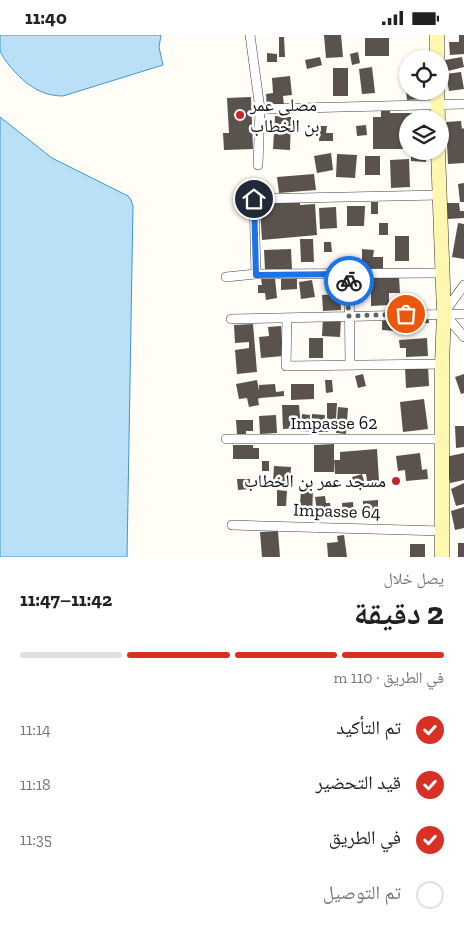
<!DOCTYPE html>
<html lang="ar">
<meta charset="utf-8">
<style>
body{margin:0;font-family:"Zilla Slab","Noto Naskh Arabic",serif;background:#f2f2f2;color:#202124;direction:rtl;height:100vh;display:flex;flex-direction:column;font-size:19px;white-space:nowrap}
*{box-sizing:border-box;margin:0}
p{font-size:16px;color:#757577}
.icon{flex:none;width:28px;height:28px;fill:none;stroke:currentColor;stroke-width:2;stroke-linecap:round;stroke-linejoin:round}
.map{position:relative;height:522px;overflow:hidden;direction:ltr}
.panel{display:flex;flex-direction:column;background:#fff;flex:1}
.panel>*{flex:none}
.fabs{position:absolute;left:399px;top:15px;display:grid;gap:10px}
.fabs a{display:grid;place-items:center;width:50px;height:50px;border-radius:50%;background:#fff;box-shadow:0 1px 4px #0004;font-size:25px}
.pin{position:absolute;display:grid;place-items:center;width:42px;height:42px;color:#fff;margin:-21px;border:2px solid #fff;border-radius:50%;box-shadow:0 1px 5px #0007}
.courier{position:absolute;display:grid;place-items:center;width:50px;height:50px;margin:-25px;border:4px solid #1a73e8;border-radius:50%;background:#fff;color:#222;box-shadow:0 1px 6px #0007}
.head em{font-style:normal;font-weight:800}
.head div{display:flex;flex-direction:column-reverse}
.head{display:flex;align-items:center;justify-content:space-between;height:85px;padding:0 20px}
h1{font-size:32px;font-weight:800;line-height:38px}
.bar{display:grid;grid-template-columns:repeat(4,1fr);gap:8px 5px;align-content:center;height:60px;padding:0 20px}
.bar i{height:6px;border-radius:4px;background:#e0e0e0}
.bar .on{background:#d93025}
.bar p{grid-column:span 4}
ol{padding:0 20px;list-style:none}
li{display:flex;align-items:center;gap:15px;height:55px}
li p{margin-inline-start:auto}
li .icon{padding:5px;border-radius:50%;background:#d93025;color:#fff;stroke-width:4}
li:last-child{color:#757577}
li i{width:28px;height:28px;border:2px solid #e0e0e0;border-radius:50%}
.status{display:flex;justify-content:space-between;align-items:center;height:35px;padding:0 25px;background:#fff;direction:ltr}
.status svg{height:14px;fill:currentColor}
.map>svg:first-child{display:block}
.water{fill:#b9e0f7;stroke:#3f96cf}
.building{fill:#5a524d}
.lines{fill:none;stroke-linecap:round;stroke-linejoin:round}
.street-casing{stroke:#444;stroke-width:10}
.secondary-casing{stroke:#333;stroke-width:15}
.street{stroke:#fff;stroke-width:9}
.secondary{stroke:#fff6b0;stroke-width:14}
.done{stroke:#646461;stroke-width:5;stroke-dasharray:0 9}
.route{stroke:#1a73e8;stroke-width:6}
.poi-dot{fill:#c4262e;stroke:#fff;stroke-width:2}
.labels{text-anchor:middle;stroke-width:5;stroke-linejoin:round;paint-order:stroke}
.poi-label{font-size:18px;fill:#111;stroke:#fff;text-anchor:start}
.street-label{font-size:18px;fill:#111;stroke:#fff}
</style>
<div class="status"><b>11:40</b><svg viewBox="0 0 49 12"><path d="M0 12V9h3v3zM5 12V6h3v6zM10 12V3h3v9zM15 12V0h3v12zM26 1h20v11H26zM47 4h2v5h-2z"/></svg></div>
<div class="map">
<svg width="464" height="522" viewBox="0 0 464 522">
<rect width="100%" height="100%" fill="#fffdf5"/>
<path class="water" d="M0,0H161L159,12L163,30L63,61C39,61 23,47 9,30C6,26 2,21 0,16C0,12 0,5 0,0Z
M0,82L52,123L128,161L131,165L133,171L127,522H0Z"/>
<path class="building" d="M324,0H341L343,22L326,23Z
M459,0H464V19L450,20L449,7H459Z
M279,2H284L285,22H279Z
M365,3H389V21H365Z
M358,17L360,28L352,30L350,19Z
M267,18L277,19V27H267Z
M320,22L322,30L307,34L305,25Z
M462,22L464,32L448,36L445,25Z
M372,32L375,58L362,59L359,34Z
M333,33H348V61H333Z
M461,37L464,54L449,56L446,39Z
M290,41L292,60L283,61L284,70L267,72L266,59L273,58L272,43Z
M406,56H423V64L407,65Z
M251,62L253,114L224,115L223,98H229L227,63Z
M381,75H390V78H425V84H408V114H373V82H381Z
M275,81L291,82L290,115L273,114Z
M461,86L462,94L464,93V128L448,129L446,87Z
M366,90L367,100L357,101L356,91Z
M320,91H327L326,98H333V106H319Z
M411,116H426V127L411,126Z
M331,118L333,135L317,138L314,121Z
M337,119L357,120L355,143L336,142Z
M365,121H380V140H365Z
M409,124L410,152L391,153L390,125Z
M314,139L316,155L279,158L277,142Z
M464,148V167H460L458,149Z
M300,164V170L315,169L317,200L262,205L260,173L267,172V167Z
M371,167H378V179H371Z
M446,168H459L460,176H464V183L447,184Z
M347,171H365L364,191H347Z
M336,172L337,193L320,194L319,173Z
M379,188H388V200H379Z
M458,188L464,189V224L452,222Z
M395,201H409V226H395Z
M300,204H313L314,227H301Z
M324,207H331L332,217H324Z
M291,214L292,234H265L264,215Z
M362,214L374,215L373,222H383V235L362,234Z
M366,241V249L358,250V257L353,258L352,242Z
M399,242L400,258H389V270L371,271V243Z
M275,243L277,263L266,265L265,258H258V250H262L261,244Z
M297,243V254L281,255V244Z
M312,245L315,262L301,264L299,247Z
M340,259L341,275L323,276L322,260Z
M428,280L429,288L412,289V281Z
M323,282L341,283L340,302L322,301Z
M382,285L395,286V296L382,295Z
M253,289L257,337L237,339L235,315L249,313V307L235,308L234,290Z
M281,291L283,321L261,323L259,302L269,301L268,292Z
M309,303H323V323H309Z
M427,303L428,321L406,322V313H400L399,305Z
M428,330L429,351L406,353L405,332Z
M363,339L366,351L358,353L355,341Z
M464,339V358L461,359L455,342Z
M257,345L259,356V350L275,349L276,357L284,356V361L260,363L258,364L259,370L249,372L247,363L239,364L236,349Z
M325,345H332L333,357L326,358Z
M291,349H314V364L291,365Z
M424,364L428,394L403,397L400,367Z
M327,368H337L336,384H327Z
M282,370H299L301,393L302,379L310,380L309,397L300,396V393L283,394Z
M338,372L348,373L346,399L336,398Z
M312,379L325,380L324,391L328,392V397H311Z
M276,380L277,398L260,399L259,381Z
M236,385H253V396H246V399H237Z
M455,391H464V412L456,413Z
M334,409V437H314V410Z
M233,410H253V413H259V424H233Z
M377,414L379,446H367L366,439H335L334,425H340V417Z
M420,418L422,435L427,434L428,444L406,446L405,435L398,436L396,421Z
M464,418V445L450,448L445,422Z
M262,426H269V436H262Z
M274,431L291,432L290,449L273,448Z
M362,439L364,446L353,449L352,442Z
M237,444H250V454L238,455Z
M464,448V469L456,471L451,454Z
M277,455L287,456L286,471H277Z
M301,455H313L312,482H299Z
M325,461L326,468H330L332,482L318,484L315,462Z
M378,465V474L363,475V466Z
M353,467L354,479L343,480L342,468Z
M464,472V493L455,495L451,476Z
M278,496L280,522H262L260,497Z
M344,500L347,522H328L327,508L338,507L337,501Z
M458,508H464V522H458Z
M410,509H425V522H410Z"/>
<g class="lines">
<defs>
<path id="street" d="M250,0L260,74L258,130
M260,74L464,69
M439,160L254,164L256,239L442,238
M349,239L350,330
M226,242L256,239
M444,278L464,250
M444,278L464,302
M287,283L286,331L442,329
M231,284L464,279
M226,404H442
M232,490L442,496"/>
<path id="secondary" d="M437,0V24
M437,56L438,84
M438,116L444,278L442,329V522"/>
</defs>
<use href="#street" class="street-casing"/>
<use href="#secondary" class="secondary-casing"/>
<use href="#street" class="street"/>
<use href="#secondary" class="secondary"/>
</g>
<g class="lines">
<path class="done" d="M349,246L348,281L406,279"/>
<path class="route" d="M254,164L256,240L349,239V246"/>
</g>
<g class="poi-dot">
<circle cx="240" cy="80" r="5"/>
<circle cx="396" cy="446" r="5"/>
</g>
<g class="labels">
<g class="poi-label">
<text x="250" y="76">مصلى عمر<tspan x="250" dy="21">بن الخطاب</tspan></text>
<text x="386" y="452" text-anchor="end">مسجد عمر بن الخطاب</text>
</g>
<g class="street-label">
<text x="334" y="394">Impasse 62</text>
<text transform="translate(337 476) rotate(2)" y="6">Impasse 64</text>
</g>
</g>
</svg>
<div class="fabs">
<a><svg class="icon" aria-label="locate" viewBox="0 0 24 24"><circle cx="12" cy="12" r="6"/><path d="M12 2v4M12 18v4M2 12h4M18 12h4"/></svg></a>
<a><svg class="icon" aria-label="layers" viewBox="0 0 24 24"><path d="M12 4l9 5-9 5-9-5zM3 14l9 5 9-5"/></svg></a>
</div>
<div class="pin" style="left:406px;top:279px;background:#ea580c"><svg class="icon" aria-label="bag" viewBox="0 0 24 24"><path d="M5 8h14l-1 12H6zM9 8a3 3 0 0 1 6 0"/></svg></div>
<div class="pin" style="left:254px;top:164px;background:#1f2937"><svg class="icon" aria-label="home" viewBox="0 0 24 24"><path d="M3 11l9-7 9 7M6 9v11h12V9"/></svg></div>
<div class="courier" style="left:349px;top:246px"><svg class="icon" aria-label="bike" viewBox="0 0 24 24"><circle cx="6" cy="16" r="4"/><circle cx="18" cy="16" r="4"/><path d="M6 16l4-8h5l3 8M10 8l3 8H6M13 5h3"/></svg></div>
</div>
<section class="panel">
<div class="head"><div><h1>2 دقيقة</h1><p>يصل خلال</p></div><em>11:42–11:47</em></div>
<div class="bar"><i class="on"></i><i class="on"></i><i class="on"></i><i></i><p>في الطريق · 110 m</p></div>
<ol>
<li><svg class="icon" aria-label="check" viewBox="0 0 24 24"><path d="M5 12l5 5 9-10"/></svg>تم التأكيد<p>11:14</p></li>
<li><svg class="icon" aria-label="check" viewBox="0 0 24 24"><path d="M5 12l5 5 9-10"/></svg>قيد التحضير<p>11:18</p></li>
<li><svg class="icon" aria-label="check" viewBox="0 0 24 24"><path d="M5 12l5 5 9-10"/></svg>في الطريق<p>11:35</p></li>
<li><i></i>تم التوصيل</li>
</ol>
</section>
